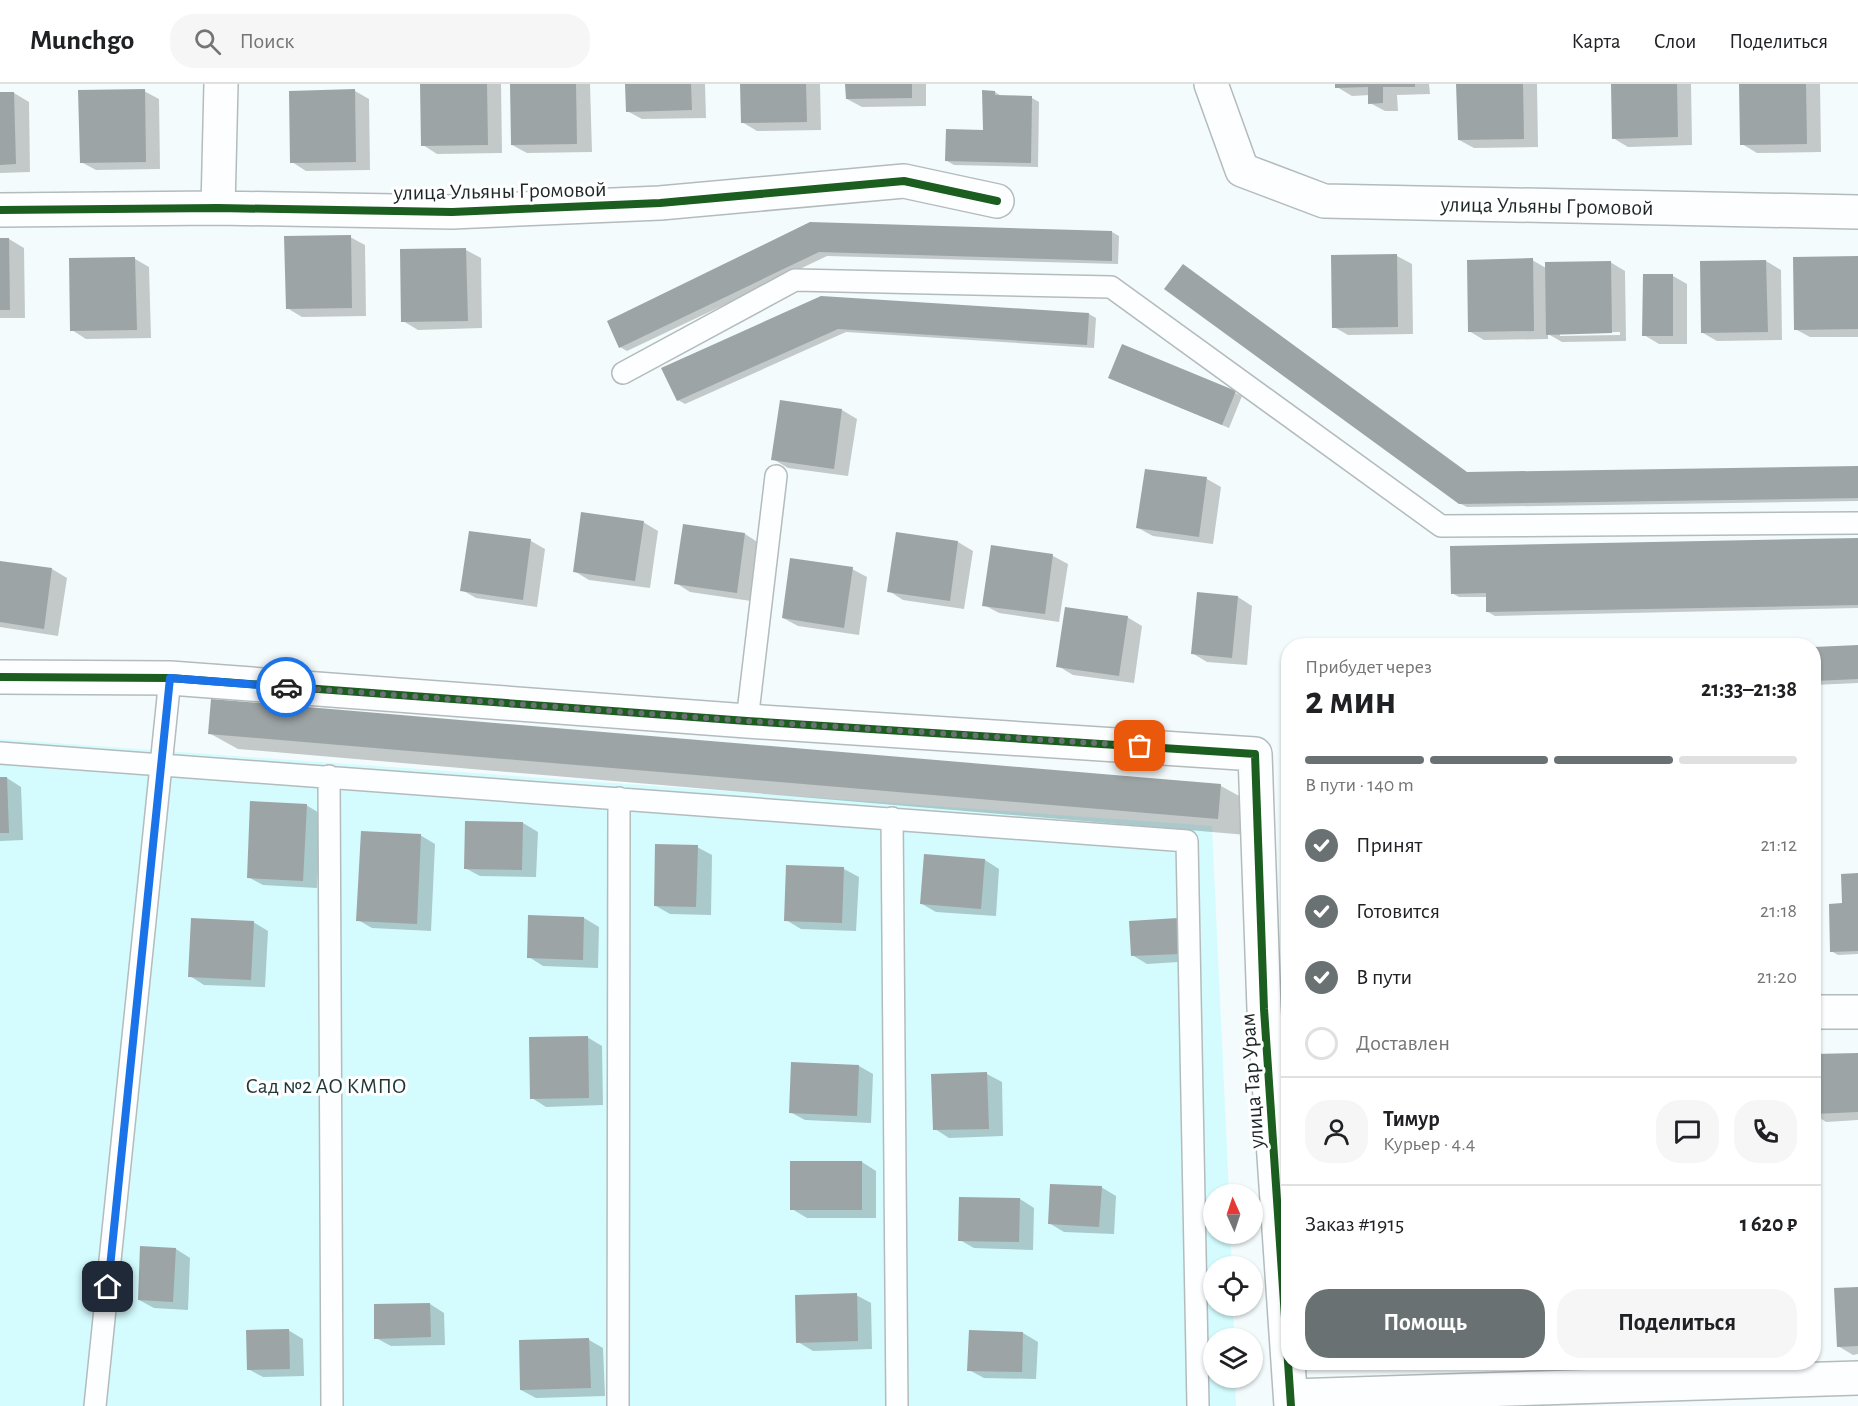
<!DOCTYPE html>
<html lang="ru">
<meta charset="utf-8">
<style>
body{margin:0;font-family:"Alegreya Sans",sans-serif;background:#f6f6f6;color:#202124;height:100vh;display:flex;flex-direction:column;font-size:22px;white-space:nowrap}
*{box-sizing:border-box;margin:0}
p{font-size:20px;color:#757577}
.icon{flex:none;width:33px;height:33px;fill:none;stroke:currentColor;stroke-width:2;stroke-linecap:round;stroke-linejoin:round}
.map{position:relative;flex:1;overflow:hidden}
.panel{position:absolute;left:1281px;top:554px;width:540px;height:732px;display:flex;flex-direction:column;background:#fff;border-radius:24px;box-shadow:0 2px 4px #0004}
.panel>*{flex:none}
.needle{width:39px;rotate:357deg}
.buttons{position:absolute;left:1203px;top:1100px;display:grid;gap:12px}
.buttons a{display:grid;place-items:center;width:60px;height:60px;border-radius:50%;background:#fff;box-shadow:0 2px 4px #0004;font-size:30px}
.pin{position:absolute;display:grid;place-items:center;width:51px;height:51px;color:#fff;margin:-26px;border-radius:12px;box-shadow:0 3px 9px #0006}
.courier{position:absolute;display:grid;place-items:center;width:60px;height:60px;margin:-30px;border:4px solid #1a73e8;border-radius:50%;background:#fff;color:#222;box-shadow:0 2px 8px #0007}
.summary em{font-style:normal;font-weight:600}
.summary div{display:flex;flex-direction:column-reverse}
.summary{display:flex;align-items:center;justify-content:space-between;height:102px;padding:0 24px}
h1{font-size:39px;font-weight:600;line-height:45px}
.bar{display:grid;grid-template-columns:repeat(4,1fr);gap:9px 6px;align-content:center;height:72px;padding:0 24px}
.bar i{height:8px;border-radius:4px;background:#e0e0e0}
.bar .on{background:#697172}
.bar p{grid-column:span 4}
.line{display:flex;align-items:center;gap:15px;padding:0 24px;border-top:2px solid #e0e0e0}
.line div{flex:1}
.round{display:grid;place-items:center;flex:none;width:63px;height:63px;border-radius:24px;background:#f6f6f6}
ol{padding:0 24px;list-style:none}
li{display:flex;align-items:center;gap:18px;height:66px}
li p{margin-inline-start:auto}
li .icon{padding:6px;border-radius:50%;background:#697172;color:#fff;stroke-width:4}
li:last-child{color:#757577}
li i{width:33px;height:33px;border:3px solid #e0e0e0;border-radius:50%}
.cta{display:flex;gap:12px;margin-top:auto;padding:12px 24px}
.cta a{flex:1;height:69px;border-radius:24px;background:#697172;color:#fff;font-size:24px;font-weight:600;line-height:69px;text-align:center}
.cta a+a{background:#f6f6f6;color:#202124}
header{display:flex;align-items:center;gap:36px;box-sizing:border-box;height:84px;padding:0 30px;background:#fff;border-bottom:2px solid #e0e0e0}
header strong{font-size:28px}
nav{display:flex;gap:33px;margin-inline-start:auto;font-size:21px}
.search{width:420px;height:54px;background:#f6f6f6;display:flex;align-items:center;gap:15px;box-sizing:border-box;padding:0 21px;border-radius:24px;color:#757577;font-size:22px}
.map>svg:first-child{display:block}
.green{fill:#d4fcfe}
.shadow{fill:#0003;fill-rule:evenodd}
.building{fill:#9da4a5}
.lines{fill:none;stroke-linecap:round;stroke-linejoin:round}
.lane-casing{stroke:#b4bbbc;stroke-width:24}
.street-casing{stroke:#b4bbbc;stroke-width:36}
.lane{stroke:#fdfeff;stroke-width:21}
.street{stroke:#fdfeff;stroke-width:33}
.cycleway-casing{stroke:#fff;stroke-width:11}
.cycleway{stroke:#1b5e20;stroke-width:8}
.done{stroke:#697172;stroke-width:6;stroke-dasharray:0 10.8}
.route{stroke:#1a73e8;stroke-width:8}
.labels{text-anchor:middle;stroke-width:6;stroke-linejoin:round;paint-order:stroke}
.street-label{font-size:22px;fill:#1e2727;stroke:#fff}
.park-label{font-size:22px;fill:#1f3637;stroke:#fff}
</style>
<header>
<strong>Munchgo</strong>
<div class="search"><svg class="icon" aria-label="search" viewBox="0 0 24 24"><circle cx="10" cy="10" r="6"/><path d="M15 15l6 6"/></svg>Поиск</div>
<nav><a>Карта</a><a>Слои</a><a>Поделиться</a></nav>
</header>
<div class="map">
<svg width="1858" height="1322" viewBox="0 0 1858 1322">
<rect width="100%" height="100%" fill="#f4fbfc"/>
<path class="green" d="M0,655L1212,742L1229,1110H1214V1149H1230L1232,1182H1214V1221H1233L1234,1254H1214V1293H1235L1236,1322H0Z"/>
<path class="shadow" d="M422,0H501L502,69L437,70L423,61Z
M511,0H590L592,68L527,69L512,61Z
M626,0H705L706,34L642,35L627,27Z
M741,0H820L821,46L757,47L742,38Z
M847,0H926V22L862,23L847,15Z
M1337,0H1429L1430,10L1397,11L1398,27H1385L1370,19V11L1352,12L1337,3Z
M1458,0H1537L1538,63L1474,64L1459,56Z
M1612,0H1691L1692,61L1628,63L1613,54Z
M1741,0H1820L1821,68L1757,69L1742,60Z
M144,7L159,15L160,85L96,86L81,78Z
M355,7L369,15L370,86L306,87L292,78Z
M995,8L1003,13L1032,14L1039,18L1038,83L954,81L947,77L985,47Z
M14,9L29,18L30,88L0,89V10Z
M810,140L1112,148L1119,152L1118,180L827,172L627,267L620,263Z
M350,153L365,161L366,232L302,233L287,224Z
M0,155H9L24,164L25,234H0Z
M466,166L481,174L482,244L418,246L403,237L401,167Z
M1397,172L1412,180L1413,250L1348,251L1334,243Z
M1858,174V253H1810L1795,245Z
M135,175L149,183L151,254L86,255L72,246Z
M1532,176L1546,184L1610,178L1625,187L1626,257L1562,258L1548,250V255L1484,256L1469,247ZM1620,248V251L1560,252V249Z
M1766,177L1781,186L1782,256L1717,257L1703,249Z
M1673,192L1687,200V260H1659L1644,251Z
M821,213L1089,230L1096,234L1094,264L846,248L685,320L678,316Z
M1116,297L1235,309L1242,312L1229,344Z
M781,317L842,326L857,335L848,392L788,384L773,375Z
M1858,383V417L1467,423L1459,419L1468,389Z
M1146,386L1207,395L1221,403L1213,460L1153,452L1138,444Z
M643,438L658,447L650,504L589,496L574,487Z
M745,450L759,459L751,517L690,508L676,499Z
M897,450L958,458L973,467L964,525L903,516L889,507Z
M1858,455V524L1495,532L1488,528V513H1459L1452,509Z
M531,457L545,465L537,523L476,514L462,506Z
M992,463L1053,472L1068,480L1059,538L999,529L984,521Z
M0,478L52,485L67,494L58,552L0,543Z
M852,485L867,493L859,551L798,542L783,534Z
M1238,513L1252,522L1247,581L1207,578L1192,569Z
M1127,533L1142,542L1134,599L1073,591L1058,582Z
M1858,562V599L1814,601V564Z
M212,616L1221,702L1250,718L1247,751L238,665L209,649Z
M0,694H7L21,703L23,756L0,757Z
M306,721L321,730L317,804L263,801L248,793Z
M523,739L538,748L536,793L480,792L465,784Z
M420,751L435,760L431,847L372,844L358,836Z
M697,763L712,771L711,831L670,830L656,822Z
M985,776L999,785L996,832L936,828L922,820Z
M788,783L844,785L859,793L856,847L801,845L786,836Z
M1858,791V870L1838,871L1831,867L1843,820Z
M530,833L584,834L599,843L598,884L543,882L529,873Z
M253,838L268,847L265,903L204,901L190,892Z
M1130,839L1194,877L1147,880L1132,871Z
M587,953L602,962L603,1021L546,1023L532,1014Z
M1858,970V1036L1826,1038L1814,1030V972Z
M859,982L873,990L871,1039L805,1036L790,1028Z
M987,990L1002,998L1003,1052L949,1054L935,1045Z
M862,1078L876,1087V1134H807L792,1125Z
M1101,1103L1116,1112L1114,1150L1064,1148L1049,1139Z
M1020,1115L1034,1124L1033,1166L974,1164L960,1156Z
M176,1165L190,1174L188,1226L154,1224L139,1216Z
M1858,1205V1270L1853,1271L1838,1262Z
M856,1211L871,1219L872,1265L813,1267L798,1258Z
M430,1220L444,1229L445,1261L391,1262L376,1254Z
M288,1246L303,1255L304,1292L263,1293L248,1285Z
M1023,1249L1038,1258L1036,1295L984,1294L969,1286Z
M589,1256L603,1264L605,1312L536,1314L521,1306Z"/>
<path class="building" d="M420,0H487L488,61L421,62Z
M510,0H576L577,60L511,61Z
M625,0H691L692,26L626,28Z
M740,0H806L807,38L741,39Z
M845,0H912V14L846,15Z
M1335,0H1415V3H1383V19L1368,20V3L1335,4Z
M1456,0H1523L1524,55L1458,56Z
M1611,0H1677L1678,53L1612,55Z
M1739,0H1806L1807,60L1740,61Z
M145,5L146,78L80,79L78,6Z
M355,5L356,78L290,79L289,7Z
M982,6L995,7V11L1032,12L1031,79L945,77L946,45L983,46Z
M0,8H14L16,80L0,81Z
M810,138L1112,147V177L819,168L619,264L607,237Z
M351,151L352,224L286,225L284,152Z
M0,154H9L10,226H0Z
M466,164L468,237L401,238L400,165Z
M1397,170L1398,243L1332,244L1331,171Z
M1858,172V245L1794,246L1793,173Z
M135,173L137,246L70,247L69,174Z
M1533,174L1534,247L1468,248L1467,176Z
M1766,176L1768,248L1701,249L1700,177Z
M1611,177L1612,249L1546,251L1545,178Z
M1183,180L1467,388L1858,382V414L1459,420L1164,205Z
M1643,190H1673V252H1642Z
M821,212L1089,229L1087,261L838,245L677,317L661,284Z
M1122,260L1236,307L1222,341L1108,294Z
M780,316L842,325L834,385L771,376Z
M1145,385L1207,393L1199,453L1136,444Z
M581,428L644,437L635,497L573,488Z
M683,440L745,449L737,509L674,500Z
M469,447L531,455L523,516L460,507Z
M896,448L958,457L950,517L887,508Z
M1858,454V521L1486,528V509L1451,510L1450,462Z
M991,461L1053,470L1045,530L982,522Z
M790,474L853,483L844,544L782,534Z
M0,477L52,484L44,545L0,538Z
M1197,508L1238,512L1232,574L1191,570Z
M1065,523L1128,532L1119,592L1056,583Z
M1858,561V595L1814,597V563Z
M211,615L1221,700L1218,735L208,650Z
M0,693H7L9,749H0Z
M250,717L307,720L303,797L247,794Z
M465,737L523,738L522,786L464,785Z
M361,747L421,750L417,840L356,837Z
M655,760L698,761L696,823L654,822Z
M924,770L985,775L981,825L920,820Z
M786,781L844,783L842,839L784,837Z
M1858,789V867L1830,868L1829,820L1842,819L1841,790Z
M528,831L584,833L583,876L527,874Z
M191,834L254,837L251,896L188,893Z
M1178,834L1180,870L1131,872L1129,837Z
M588,952L589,1014L530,1015L529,953Z
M1858,969V1028L1814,1030V970Z
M791,978L859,981L857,1032L789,1029Z
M987,988L989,1045L933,1046L931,990Z
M790,1077H862V1126H790Z
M1050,1100L1102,1102L1099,1143L1048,1140Z
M959,1113L1020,1114L1019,1158L958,1157Z
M140,1162L176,1164L173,1218L138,1216Z
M1858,1203V1262L1837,1263L1834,1204Z
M857,1209L858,1257L796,1259L795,1211Z
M430,1219L431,1253L374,1255V1220Z
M289,1245L290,1285L247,1286L246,1246Z
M969,1246L1023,1248L1022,1288L967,1287Z
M589,1254L591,1304L520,1306L519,1256Z"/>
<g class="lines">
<defs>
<path id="lane" d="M623,289L795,196L1111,203L1441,442L1858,439
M747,637L776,392
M0,669L1187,757L1198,1322
M329,692L332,1322
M892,734L897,1322
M95,1322L170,594
M618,1322L619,714"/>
<path id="street" d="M1211,0L1242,86L1324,117L1858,128
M218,124L221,0
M0,126L218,124L452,128L660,119L904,97L997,117
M0,593L170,594L747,637L1255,670L1264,925L1291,1322
M1814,928H1858
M1291,1312L1858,1294"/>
</defs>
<use href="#lane" class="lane-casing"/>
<use href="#street" class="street-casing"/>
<use href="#lane" class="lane"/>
<use href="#street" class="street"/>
<defs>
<path id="cycleway" d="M0,126L218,124L452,128L660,119L904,97L997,117
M0,593L170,594L747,637L1255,670L1264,925L1291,1322"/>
</defs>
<use href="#cycleway" class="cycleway-casing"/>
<use href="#cycleway" class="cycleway"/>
</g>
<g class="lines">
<path class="done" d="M286,603L747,637L1140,662"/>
<path class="route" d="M108,1203L170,594L286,603"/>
</g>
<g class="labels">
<g class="street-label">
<text transform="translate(500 106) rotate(-1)" y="8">улица Ульяны Громовой</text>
<text transform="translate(1547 121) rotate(1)" y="8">улица Ульяны Громовой</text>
<text transform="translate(1251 997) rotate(-94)" y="8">улица Тар Урам</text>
</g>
<g class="park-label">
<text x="326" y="1009">Сад №2 АО КМПО</text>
</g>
</g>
</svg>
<div class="buttons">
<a><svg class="needle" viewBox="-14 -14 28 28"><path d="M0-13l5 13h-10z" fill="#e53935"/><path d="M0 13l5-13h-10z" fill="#757577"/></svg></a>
<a><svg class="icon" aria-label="locate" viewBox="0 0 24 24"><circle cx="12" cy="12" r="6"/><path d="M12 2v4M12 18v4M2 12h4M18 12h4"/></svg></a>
<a><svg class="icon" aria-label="layers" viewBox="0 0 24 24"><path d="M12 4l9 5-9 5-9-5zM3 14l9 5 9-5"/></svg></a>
</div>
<div class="pin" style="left:1140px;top:662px;background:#ea580c"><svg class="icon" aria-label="bag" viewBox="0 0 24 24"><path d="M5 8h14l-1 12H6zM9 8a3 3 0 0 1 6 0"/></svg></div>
<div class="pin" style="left:108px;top:1203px;background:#1f2937"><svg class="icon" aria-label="home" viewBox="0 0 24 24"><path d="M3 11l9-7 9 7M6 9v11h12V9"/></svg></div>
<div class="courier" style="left:286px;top:603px"><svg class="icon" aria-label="car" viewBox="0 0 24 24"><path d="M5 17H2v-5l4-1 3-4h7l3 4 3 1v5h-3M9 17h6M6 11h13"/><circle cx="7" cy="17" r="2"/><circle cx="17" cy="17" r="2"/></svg></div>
<section class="panel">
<div class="summary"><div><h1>2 мин</h1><p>Прибудет через</p></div><em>21:33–21:38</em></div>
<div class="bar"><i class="on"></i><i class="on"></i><i class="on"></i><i></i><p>В пути · 140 m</p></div>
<ol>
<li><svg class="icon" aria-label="check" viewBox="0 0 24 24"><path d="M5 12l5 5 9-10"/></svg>Принят<p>21:12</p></li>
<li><svg class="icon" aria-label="check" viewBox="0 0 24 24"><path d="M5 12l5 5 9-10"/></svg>Готовится<p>21:18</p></li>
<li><svg class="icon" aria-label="check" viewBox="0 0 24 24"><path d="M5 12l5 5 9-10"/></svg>В пути<p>21:20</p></li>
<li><i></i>Доставлен</li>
</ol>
<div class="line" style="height:108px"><a class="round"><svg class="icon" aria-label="person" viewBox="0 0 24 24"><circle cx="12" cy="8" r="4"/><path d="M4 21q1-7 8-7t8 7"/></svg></a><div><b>Тимур</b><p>Курьер · 4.4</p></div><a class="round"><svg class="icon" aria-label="chat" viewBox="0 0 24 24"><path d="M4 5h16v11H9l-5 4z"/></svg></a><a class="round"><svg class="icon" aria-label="phone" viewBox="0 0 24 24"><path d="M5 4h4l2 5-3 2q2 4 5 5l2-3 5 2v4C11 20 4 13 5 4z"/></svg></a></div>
<div class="line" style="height:78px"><div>Заказ #1915</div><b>1 620 ₽</b></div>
<div class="cta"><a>Помощь</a><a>Поделиться</a></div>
</section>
</div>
